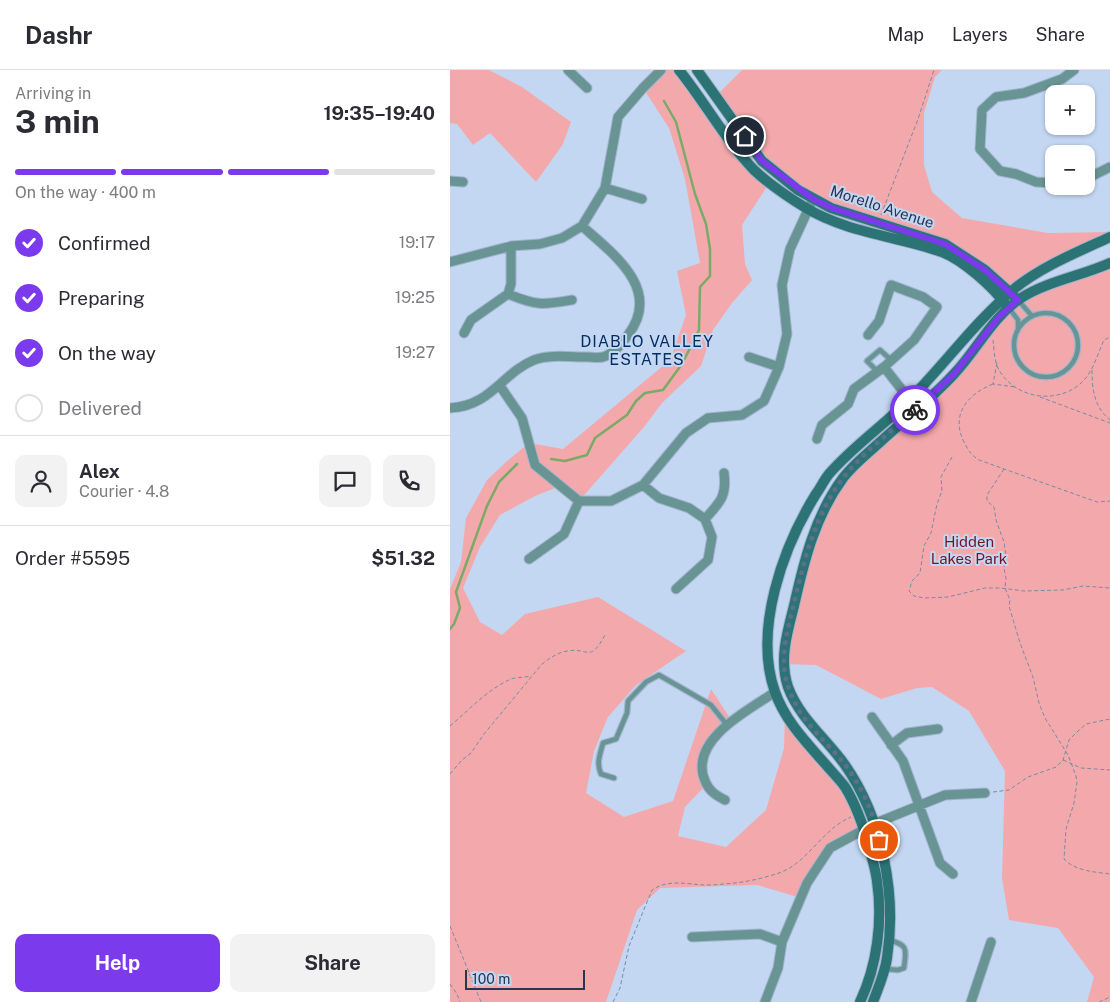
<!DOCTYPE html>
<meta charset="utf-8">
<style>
body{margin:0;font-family:"Public Sans",sans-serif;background:#f2f2f3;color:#2b2b33;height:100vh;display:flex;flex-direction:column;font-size:19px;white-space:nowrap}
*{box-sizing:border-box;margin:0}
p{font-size:16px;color:#7c7c81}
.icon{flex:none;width:28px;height:28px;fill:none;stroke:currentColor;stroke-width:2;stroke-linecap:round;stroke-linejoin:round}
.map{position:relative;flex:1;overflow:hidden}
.sheet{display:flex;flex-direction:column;background:#fff;width:450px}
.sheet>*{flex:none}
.fabs{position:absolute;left:595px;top:15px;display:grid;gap:10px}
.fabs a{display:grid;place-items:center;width:50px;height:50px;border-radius:10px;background:#fff;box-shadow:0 1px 4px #0004;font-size:25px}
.scale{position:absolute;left:15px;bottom:12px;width:120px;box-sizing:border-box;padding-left:5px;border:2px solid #253752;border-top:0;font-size:14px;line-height:18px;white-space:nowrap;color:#253752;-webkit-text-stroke:4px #c4d7f2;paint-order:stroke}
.pin{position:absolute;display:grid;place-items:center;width:42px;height:42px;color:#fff;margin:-21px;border:2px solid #fff;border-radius:50%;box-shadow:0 1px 5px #0007}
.courier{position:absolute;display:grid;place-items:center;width:50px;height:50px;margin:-25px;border:4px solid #7c3aed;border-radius:50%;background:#fff;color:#222;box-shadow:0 1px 6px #0007}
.head em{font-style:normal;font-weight:700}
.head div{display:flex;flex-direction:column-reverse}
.head{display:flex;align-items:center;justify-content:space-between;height:85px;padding:0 15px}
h1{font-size:32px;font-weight:700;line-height:38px}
.bar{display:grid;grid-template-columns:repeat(4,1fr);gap:8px 5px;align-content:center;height:60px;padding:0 15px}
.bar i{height:6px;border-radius:4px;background:#e1e1e2}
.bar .current{background:#7c3aed}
.bar p{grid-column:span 4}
.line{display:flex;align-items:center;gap:12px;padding:0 15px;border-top:1px solid #e1e1e2}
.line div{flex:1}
.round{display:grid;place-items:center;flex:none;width:52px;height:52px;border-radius:10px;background:#f2f2f3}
ol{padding:0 15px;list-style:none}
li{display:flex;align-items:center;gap:15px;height:55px}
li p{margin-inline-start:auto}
li .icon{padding:5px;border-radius:50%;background:#7c3aed;color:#fff;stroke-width:4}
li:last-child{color:#7c7c81}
li i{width:28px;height:28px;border:2px solid #e1e1e2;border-radius:50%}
.primary-button{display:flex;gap:10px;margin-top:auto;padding:10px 15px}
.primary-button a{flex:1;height:58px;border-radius:10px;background:#7c3aed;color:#fff;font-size:20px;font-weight:700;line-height:58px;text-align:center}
.primary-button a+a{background:#f2f2f3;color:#2b2b33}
header{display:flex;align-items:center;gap:30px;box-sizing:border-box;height:70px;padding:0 25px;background:#fff;border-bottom:1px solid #e1e1e2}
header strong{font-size:24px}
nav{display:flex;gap:28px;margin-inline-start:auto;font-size:18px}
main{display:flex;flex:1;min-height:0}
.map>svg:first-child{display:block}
.green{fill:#f3a9ab}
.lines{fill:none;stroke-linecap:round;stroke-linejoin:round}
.stream{stroke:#7aa968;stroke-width:2.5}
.lane-casing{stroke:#a1b4cf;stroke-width:7}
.street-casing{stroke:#a1b4cf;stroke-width:11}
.secondary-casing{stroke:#a1b4cf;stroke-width:12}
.path{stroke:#788aa5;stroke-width:1;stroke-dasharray:4 2.5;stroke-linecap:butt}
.lane{stroke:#699494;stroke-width:4.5}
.street{stroke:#699494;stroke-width:9}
.secondary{stroke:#2b7375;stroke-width:10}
.done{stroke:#5d6f8a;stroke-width:5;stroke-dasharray:0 9}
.route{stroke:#7c3aed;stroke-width:6}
.labels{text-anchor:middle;stroke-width:4;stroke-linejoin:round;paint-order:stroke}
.street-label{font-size:15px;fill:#253752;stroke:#c4d7f2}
.park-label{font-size:15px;fill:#771124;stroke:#c4d7f2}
.neighbourhood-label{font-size:16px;letter-spacing:1px;fill:#032e64;stroke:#c4d7f2}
</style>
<header>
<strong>Dashr</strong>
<nav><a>Map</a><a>Layers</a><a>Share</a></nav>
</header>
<main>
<section class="sheet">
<div class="head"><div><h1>3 min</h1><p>Arriving in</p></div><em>19:35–19:40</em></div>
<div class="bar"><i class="current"></i><i class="current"></i><i class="current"></i><i></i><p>On the way · 400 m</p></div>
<ol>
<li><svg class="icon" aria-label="check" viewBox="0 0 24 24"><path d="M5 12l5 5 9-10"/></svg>Confirmed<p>19:17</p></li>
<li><svg class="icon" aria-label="check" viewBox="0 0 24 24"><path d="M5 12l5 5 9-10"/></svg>Preparing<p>19:25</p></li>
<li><svg class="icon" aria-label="check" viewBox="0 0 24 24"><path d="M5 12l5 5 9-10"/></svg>On the way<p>19:27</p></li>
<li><i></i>Delivered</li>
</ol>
<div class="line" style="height:90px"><a class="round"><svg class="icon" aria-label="person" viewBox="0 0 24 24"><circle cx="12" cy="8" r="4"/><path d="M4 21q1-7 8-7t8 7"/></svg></a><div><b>Alex</b><p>Courier · 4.8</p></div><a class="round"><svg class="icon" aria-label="chat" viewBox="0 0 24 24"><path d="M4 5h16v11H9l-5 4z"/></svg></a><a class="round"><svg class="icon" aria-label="phone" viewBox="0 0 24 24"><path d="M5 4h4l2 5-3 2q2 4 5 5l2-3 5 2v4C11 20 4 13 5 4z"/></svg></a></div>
<div class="line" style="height:65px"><div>Order #5595</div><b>$51.32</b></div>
<div class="primary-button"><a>Help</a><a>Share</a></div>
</section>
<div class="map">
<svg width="660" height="932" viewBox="0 0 660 932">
<rect width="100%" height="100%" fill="#c4d7f2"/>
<path class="green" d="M0,0H39L72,17L121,52L113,74L86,112L40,63L23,75L7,54L0,53Z
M211,0H229L252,31L320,112L292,155L295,194L302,210L282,233L263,260L251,296L212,333L194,357L129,431L110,416L85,426L50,445L30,477L13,518L30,552L52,565L75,544L148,527L236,581L186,615L158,647L144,681L136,723L174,747L223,731L261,619L282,651L257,677L256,715L235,737L228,766L276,777L316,740L334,678L335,644L395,716L414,760L380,778L351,828L307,815L210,818L187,840L156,932H0V519L11,492L16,448L37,410L56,392L79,373L113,379L220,290L236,245L227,201L250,193L235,109L219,58L193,18Z
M292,0H492L485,7L474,43V95L482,122L512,148L598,163L660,162V167L561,222L495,174L381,138L312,91L266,26Z
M660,193V932H637L644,907L608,858L559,850L552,808L555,701L519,641L482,617L467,618L431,629L366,595L334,594L360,471L394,407L463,342L568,230Z"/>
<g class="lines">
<path class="stream" d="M101,389L115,391L137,385L145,368L177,345L186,331L195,323L213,320L232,294L249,260L250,217L260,206V179L256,154L245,124L226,52L214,31
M0,559L4,554L10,538L6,522L37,436L49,412L67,394"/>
<defs>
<path id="lane" d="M568,230L582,246
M559,238L568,250V260
M564 275a32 32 0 1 1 64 0a32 32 0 1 1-64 0Z
M427,301L417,291L430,280L441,290
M164,708L151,704C146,693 150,685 153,673L166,669L177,643L178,631L196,612L209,605L261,635L277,655
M435,899L448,900L454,898C456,880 459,875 439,870"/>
<path id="street" d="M118,0L137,18
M636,109L660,97
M0,111L13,112
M604,113L586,112L566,104L550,101L530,79L532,40L546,27L574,23L612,9L624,0
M155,118L192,129
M0,192L61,176L90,174L112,168L132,156L155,118L168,47L193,18L211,0
M58,224C87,236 92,235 122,230
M14,263L21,250L58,224L61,214V176
M299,287L329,297
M434,297L467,339
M50,316L72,348L85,395L129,431H161L193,415L236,363L258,348L292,345L314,331L329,297L337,264L332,215L340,179L363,129
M0,338C41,336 52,303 84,290C99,284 121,287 137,287C142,287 148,288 153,287C163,284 173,273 178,265C213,219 162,183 132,156
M367,369L372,355L398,334L404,319L434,297L464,270L487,237L473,227L441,215L429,251L418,265
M193,415L209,428L239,438L255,449L262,467L258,490L226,519
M255,449C270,432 277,427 274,403
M79,489L114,464L129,431
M422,647L453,691L490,793L503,804
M441,675L457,663L488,659
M275,730C263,724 257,719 253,705C244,667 299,640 325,622
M242,867L310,864L332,872
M315,932L328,898L332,872L357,813L380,778L426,753L495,725L535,723
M521,932L541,872"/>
<path id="secondary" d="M229,0C255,32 275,70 304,100C319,114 338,127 356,138C398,163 447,166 492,182C513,190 543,217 556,235
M247,0L312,91L348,120L381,138L495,174L535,200L564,226
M410,932C427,896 433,851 427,811C426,801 422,790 420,779C414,758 407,736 395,717C390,710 383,703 377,696C357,673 335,651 325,622C303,560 333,477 366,424C371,417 374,410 379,404C404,375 437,353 463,326C497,291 527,250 564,219C592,196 628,182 660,167
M423,932C428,918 435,903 437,888C447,824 432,748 395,695C376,668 350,649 338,617C329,590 337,563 344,536C354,491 365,446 393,408C403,395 417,384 429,373C454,350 481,329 504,304C527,280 542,247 571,228C598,211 631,206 660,193"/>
</defs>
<use href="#lane" class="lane-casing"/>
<use href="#street" class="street-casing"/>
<use href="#secondary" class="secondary-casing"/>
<path class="path" d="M431,145L468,49L484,0
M543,270C544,279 544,291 549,300C565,328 605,335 630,314C643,303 647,285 654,270L660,267
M547,293L543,314L565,317
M642,300C642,319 644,337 660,350
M543,314C518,324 500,344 514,372C518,380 521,385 529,390L647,432L660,431
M590,327L660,353
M502,387L491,407L492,421L487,434L481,463L474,476L470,503L462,511L459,521L464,526L474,528L498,527L535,518H551L574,521L613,520L633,516L660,518
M554,399L537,425V431L544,437L546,450L554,472L556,485L554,498L556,508L555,518L560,530L559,536L570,573L583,607L589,633L595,648L618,685L626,706L627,712L624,733L616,759L614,789C625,801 645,802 660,804
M0,656C19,640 38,619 61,609C66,607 74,608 80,606
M613,690L631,698L660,700
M0,704L12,690L21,683L34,664L92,594C100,588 107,583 117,581C139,577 139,594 155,565
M543,722L559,720L578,707L606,697L613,690L619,670L627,662L636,654L660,649
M0,856L31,932
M0,914L7,924L10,932
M163,932L170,918L179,876L202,820C218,809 236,814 254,815C260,815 267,815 273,814C292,813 311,809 329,803C358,793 372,759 401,747
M649,932L660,927"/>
<use href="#lane" class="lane"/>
<use href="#street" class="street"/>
<use href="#secondary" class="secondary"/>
</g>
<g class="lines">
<path class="done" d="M429,770C424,743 410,713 393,692C377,673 356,655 345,633C339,621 334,607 334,593C333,574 339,556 343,537C354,492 364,446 393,408C413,382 441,362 465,340"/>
<path class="route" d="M295,66L312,91L363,129L382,138L495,174L535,200L568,230L549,247L504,304L465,340"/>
</g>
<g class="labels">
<g class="street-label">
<text transform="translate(432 137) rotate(18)" y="5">Morello Avenue</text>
</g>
<g class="park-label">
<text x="519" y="477">Hidden<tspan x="519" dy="17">Lakes Park</tspan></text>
</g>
<g class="neighbourhood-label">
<text x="197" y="277">DIABLO VALLEY<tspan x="197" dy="18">ESTATES</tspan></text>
</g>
</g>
</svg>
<div class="fabs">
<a>+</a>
<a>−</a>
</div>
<div class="scale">100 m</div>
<div class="pin" style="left:429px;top:770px;background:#ea580c"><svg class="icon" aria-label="bag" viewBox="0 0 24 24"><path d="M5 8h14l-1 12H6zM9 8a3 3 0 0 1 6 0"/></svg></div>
<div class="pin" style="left:295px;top:66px;background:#1f2937"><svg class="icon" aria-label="home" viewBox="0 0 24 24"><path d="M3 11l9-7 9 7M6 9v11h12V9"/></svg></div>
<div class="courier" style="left:465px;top:340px"><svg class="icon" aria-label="bike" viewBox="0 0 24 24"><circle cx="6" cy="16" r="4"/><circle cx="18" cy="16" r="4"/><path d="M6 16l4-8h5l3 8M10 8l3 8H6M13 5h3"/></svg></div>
</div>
</main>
